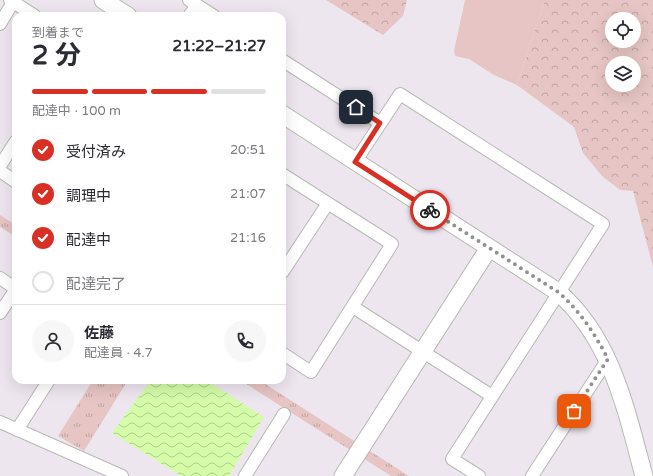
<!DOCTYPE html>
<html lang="ja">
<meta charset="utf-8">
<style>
body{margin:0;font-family:"Varela Round","Noto Sans JP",sans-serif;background:#f7f7f7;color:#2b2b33;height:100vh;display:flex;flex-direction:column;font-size:15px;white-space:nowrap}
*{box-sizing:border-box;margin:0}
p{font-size:13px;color:#7c7c81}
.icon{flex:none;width:22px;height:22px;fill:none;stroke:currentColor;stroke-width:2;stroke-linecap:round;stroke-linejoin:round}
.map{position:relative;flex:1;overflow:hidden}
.panel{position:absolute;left:12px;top:12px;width:274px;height:372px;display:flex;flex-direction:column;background:#fff;border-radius:12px;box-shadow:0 4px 16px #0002}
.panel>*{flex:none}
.buttons{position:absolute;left:605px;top:12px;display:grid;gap:8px}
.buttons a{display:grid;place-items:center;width:36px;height:36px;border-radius:50%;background:#fff;box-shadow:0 4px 16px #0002;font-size:20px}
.pin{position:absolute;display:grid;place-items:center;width:34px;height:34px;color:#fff;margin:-17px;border-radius:8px;box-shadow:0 2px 6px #0006}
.courier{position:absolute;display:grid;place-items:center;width:40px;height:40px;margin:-20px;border:3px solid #d93025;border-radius:50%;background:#fff;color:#222;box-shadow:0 1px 5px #0007}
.overview em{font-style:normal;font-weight:700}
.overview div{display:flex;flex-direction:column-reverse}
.overview{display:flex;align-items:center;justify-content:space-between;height:68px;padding:0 20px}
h1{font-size:26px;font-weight:700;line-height:30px}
.bar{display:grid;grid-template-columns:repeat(4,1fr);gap:6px 4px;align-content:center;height:48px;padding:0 20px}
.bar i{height:5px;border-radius:3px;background:#e1e1e2}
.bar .on{background:#d93025}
.bar p{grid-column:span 4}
.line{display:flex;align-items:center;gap:10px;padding:0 20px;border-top:1px solid #e1e1e2}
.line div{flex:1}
.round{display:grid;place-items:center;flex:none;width:42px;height:42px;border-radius:21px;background:#f7f7f7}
ol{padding:0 20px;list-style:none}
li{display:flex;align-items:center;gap:12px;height:44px}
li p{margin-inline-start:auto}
li .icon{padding:4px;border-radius:50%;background:#d93025;color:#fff;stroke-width:4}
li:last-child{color:#7c7c81}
li i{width:22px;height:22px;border:2px solid #e1e1e2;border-radius:50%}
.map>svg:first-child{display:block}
.green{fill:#e6c5c4}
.forest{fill:url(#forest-crowns);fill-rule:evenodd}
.park{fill:url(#park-tufts)}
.water{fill:url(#water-waves)}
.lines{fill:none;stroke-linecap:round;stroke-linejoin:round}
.street-casing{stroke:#b6bab3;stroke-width:14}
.secondary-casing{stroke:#b5bab2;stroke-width:19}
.street{stroke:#fff;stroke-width:12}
.secondary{stroke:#fff;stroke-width:17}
.done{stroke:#929391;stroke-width:4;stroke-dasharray:0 7.2}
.route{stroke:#d93025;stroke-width:5}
</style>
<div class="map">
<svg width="653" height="476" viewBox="0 0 653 476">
<defs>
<pattern id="forest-crowns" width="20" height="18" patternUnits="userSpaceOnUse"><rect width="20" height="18" fill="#e6c5c4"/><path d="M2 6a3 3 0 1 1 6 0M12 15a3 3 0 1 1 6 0" fill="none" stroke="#bea4a2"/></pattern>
<pattern id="park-tufts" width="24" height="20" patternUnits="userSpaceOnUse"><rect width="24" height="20" fill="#e6c5c4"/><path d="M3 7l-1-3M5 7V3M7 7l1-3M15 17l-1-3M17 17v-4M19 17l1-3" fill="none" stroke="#bea4a2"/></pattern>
<pattern id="water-waves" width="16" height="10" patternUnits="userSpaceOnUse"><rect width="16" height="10" fill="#d4fca9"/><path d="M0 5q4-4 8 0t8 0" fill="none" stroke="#afd08d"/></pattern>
</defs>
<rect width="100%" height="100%" fill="#eee6ef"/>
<path class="green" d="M465,0H545L517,85L494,75L469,59L455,56L454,51Z"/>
<path class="forest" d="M326,0H407L403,16L383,35Z
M545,0H653V267L633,191L620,190L602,176L583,153L574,127L517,85ZM612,19H634V41H612ZM612,63H634V85H612Z"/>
<path class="park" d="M0,215L16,225V237L0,227Z
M93,380H128L84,451L58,436Z
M240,380H259L409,476H391Z"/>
<path class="water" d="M151,380H206L264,417L229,476H181L112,433Z"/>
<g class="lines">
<defs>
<path id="street" d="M10,0L35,16
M189,0L214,16
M189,16L197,5
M0,24L13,2
M282,60L380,123
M355,162L400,94L603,224L452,459L479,476
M0,166L16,141
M0,171L16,182
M282,174L392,244L311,372L282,353
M282,273L328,203
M0,278L16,289
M353,307L492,396
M0,313L16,289
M0,422L122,476
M17,430L49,380
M245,476L284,414
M532,476L608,359"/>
<path id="secondary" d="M103,0L128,16
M282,114L558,292C612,339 626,410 644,476
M343,476L489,248"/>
</defs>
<use href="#street" class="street-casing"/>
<use href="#secondary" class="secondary-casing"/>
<use href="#street" class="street"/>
<use href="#secondary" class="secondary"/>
</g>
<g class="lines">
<path class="done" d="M430,210L558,292C580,311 595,334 608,359L574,411"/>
<path class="route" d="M356,107L380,123L355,162L430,210"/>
</g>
</svg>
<div class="buttons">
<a><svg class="icon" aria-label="locate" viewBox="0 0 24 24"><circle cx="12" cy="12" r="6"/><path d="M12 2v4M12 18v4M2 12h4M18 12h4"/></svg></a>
<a><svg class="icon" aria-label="layers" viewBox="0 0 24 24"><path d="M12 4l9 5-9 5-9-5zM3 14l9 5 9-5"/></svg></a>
</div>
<div class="pin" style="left:574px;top:411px;background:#ea580c"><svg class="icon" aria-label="bag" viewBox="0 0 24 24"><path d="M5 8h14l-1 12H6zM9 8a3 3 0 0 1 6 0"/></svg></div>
<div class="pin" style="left:356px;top:107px;background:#1f2937"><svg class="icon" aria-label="home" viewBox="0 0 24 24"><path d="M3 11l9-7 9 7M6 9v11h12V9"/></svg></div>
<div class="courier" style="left:430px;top:210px"><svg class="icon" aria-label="bike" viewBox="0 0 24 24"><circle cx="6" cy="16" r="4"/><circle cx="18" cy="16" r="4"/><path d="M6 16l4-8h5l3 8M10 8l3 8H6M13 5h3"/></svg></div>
<section class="panel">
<div class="overview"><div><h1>2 分</h1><p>到着まで</p></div><em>21:22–21:27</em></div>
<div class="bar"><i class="on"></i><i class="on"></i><i class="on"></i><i></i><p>配達中 · 100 m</p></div>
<ol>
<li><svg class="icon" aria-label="check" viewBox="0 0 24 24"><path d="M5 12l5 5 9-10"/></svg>受付済み<p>20:51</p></li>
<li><svg class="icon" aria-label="check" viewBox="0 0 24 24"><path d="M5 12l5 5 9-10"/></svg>調理中<p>21:07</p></li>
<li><svg class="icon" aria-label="check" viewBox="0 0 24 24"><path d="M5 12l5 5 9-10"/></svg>配達中<p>21:16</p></li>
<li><i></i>配達完了</li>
</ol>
<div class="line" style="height:72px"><a class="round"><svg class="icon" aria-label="person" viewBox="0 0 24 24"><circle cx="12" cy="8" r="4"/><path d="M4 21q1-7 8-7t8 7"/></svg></a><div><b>佐藤</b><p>配達員 · 4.7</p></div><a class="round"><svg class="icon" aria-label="phone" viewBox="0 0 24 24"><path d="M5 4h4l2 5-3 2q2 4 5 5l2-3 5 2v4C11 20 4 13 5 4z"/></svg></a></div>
</section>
</div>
